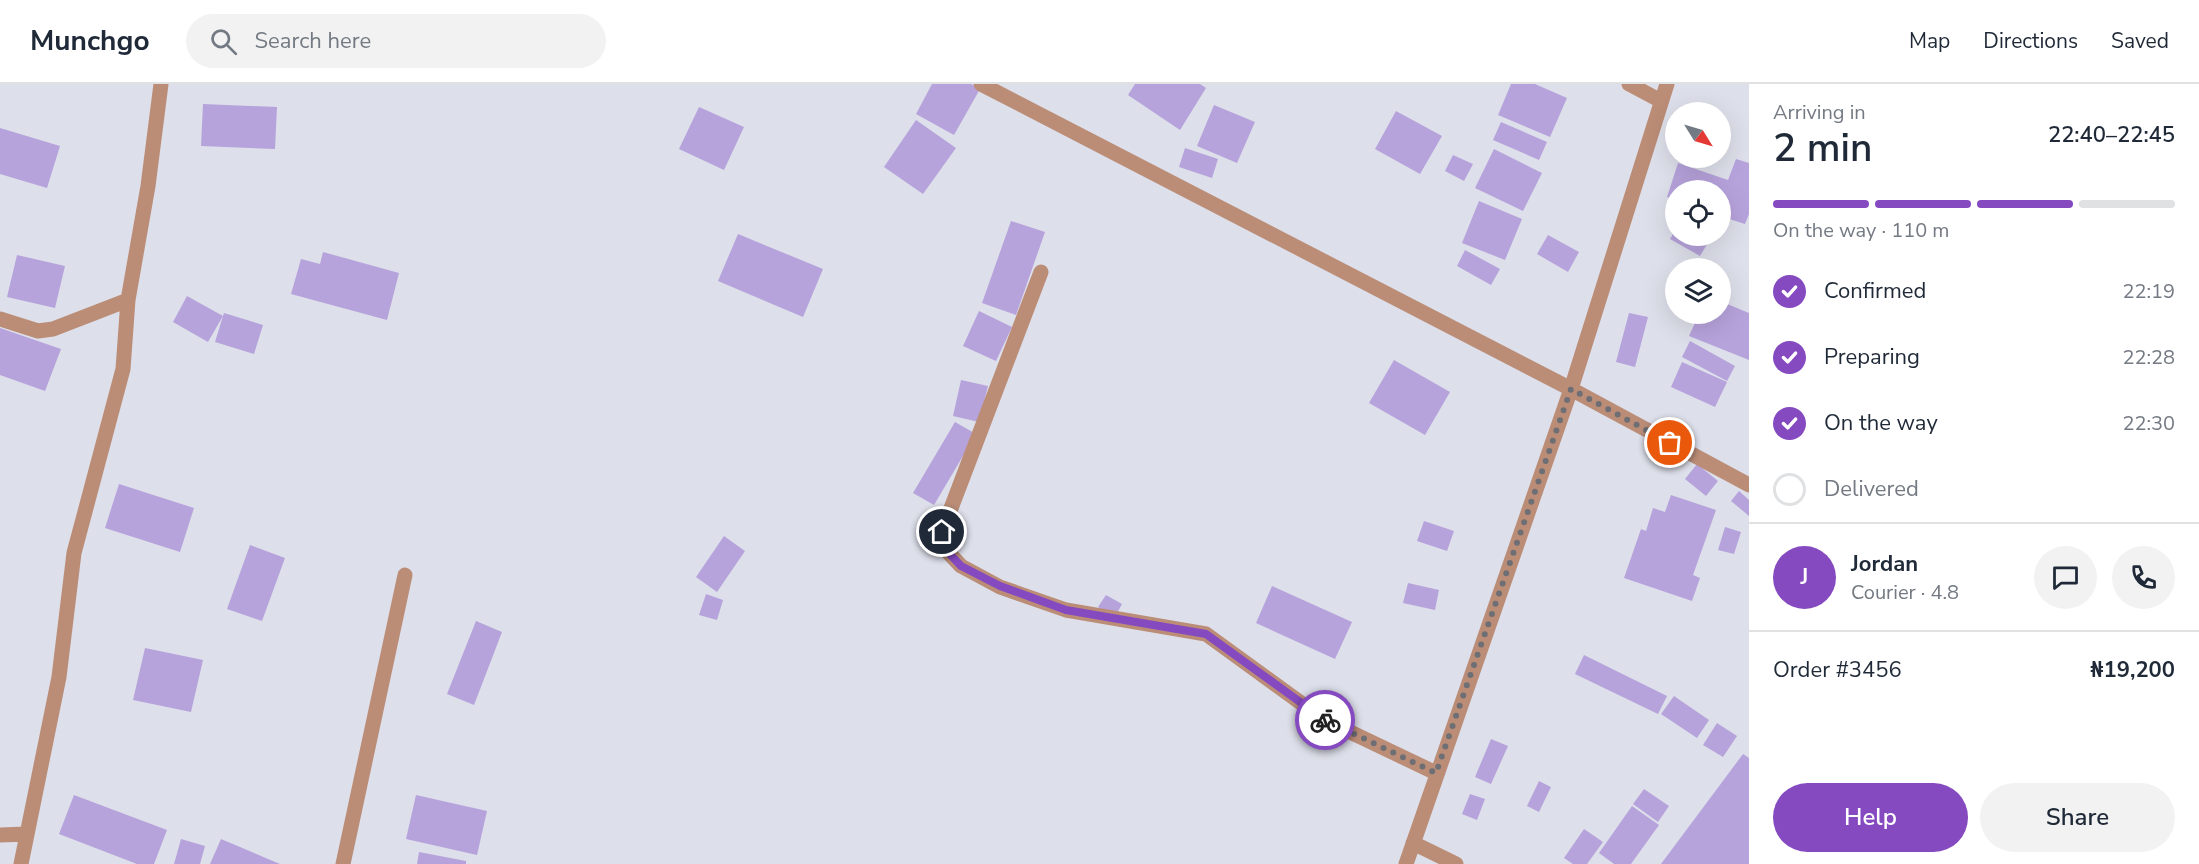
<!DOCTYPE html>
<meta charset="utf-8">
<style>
body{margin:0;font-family:"Nunito Sans",sans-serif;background:#f2f2f3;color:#1f2937;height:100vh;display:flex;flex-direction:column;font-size:22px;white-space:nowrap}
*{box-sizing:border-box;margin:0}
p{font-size:20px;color:#747a83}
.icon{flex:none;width:33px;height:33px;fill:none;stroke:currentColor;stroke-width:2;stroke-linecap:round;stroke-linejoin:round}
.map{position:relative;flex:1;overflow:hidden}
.sheet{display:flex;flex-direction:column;background:#fff;width:450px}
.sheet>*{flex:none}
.needle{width:39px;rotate:127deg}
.buttons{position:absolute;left:1665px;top:18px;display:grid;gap:12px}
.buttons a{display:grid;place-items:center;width:66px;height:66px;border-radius:50%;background:#fff;box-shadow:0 6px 24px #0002;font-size:30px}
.pin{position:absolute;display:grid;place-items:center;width:51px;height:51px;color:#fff;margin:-26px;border:3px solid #fff;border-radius:50%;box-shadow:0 2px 6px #0007}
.courier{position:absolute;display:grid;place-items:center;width:60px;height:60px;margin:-30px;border:4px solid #8549c0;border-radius:50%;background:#fff;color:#222;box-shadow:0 2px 8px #0007}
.head em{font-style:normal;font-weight:600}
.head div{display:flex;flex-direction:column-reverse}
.head{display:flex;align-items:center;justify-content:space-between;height:102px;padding:0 24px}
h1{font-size:39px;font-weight:600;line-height:45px}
.bar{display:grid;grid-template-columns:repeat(4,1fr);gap:9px 6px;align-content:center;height:72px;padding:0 24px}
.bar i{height:8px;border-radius:4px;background:#e0e1e3}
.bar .on{background:#8549c0}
.bar p{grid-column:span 4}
.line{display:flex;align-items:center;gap:15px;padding:0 24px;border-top:2px solid #e0e1e3}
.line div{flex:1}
.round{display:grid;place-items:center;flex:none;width:63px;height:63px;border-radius:32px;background:#f2f2f3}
ol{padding:0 24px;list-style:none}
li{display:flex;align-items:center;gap:18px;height:66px}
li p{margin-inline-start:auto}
li .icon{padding:6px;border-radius:50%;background:#8549c0;color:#fff;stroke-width:4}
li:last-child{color:#747a83}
li i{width:33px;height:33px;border:3px solid #e0e1e3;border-radius:50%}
.action{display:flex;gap:12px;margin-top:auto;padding:12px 24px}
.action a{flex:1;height:69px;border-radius:36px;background:#8549c0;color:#fff;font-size:24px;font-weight:600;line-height:69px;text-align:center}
.action a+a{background:#f2f2f3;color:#1f2937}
header{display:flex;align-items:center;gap:36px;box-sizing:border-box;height:84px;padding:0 30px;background:#fff;border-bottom:2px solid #e0e1e3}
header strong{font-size:28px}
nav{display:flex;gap:33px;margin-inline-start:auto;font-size:21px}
.search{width:420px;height:54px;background:#f2f2f3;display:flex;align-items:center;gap:15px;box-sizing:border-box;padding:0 21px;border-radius:33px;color:#747a83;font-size:22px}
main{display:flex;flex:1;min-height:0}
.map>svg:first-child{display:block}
.building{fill:#b7a3dc}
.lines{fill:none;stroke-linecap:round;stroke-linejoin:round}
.minor{stroke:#bb8d77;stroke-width:15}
.done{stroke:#6e6f75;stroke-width:6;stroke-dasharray:0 10.8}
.route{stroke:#8549c0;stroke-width:8}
</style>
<header>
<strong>Munchgo</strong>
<div class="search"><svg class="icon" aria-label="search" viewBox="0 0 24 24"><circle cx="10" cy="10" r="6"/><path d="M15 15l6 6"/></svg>Search here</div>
<nav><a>Map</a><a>Directions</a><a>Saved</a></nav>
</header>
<main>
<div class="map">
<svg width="1749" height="780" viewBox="0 0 1749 780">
<rect width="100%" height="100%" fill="#dddfea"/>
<path class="building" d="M932,0H971L980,5L954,51L916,30Z
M1135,0H1200L1206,4L1180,46L1128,11Z
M1511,0H1535L1567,14L1550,53L1498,31Z
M203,20L277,23L275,65L201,62Z
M1214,21L1255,38L1237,79L1197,62Z
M699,23L744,43L724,86L679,65Z
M1396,27L1442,52L1420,90L1375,65Z
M916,36L956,64L923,110L884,83Z
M1501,38L1547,58L1539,76L1493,56Z
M0,44L60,62L47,104L0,90Z
M1185,64L1218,75L1212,94L1179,83Z
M1494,65L1542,89L1523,127L1475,104Z
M1453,71L1473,80L1464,97L1445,87Z
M1736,75L1749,79V130L1745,140L1720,132V106H1676V116L1667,113L1678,79L1728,96Z
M1479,117L1522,135L1505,176L1462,159Z
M1011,137L1045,148L1016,231L982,219Z
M1676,145V152H1712L1700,172L1670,155Z
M738,150L823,185L803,233L718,197Z
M1548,151L1579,168L1568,188L1537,170Z
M1465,166L1500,185L1491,201L1457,182Z
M323,168L399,189L387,236L291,210L301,175L320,180Z
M17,171L65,182L55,224L7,213Z
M187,212L223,232L224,229L263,241L254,270L215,258L223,232L208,258L173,238Z
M1720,217L1749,229V276L1689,252L1699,230H1720Z
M979,227L1012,243L996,277L963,262Z
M1629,229L1648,233L1635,283L1616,278Z
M0,244L61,265L45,307L0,291Z
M1690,257L1735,282L1727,297L1682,273Z
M1394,276L1450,308L1425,351L1369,319Z
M1682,278L1727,298L1715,323L1671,303Z
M961,296L988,302L979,338L953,332Z
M955,338L976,350L934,421L913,409Z
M1697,380L1718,397L1706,412L1685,395Z
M119,400L194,424L180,468L105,444Z
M1739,407L1749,416V432L1731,417Z
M1671,411L1716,426L1693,491L1700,494L1692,517L1624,494L1641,445L1646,447L1653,424L1665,428Z
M1424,437L1454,447L1447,467L1417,457Z
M1725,443L1741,448L1734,470L1718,466Z
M724,452L745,467L717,508L696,493Z
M250,461L285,474L262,537L227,525Z
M1408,499L1439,506L1435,526L1403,519Z
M1272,502L1352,538L1335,575L1256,539Z
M706,510L723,516L717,536L699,531Z
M1106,511L1122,520L1115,533L1098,523Z
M476,537L502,548L474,621L447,610Z
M145,564L203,576L191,628L133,616Z
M1584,571L1667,612L1658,630L1575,590Z
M1674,612L1709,636L1697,654L1661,630Z
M1717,639L1737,652L1723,673L1703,661Z
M1491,655L1508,662L1491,700L1475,693Z
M1743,670L1749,674V780H1661Z
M1539,697L1551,703L1539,728L1527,722Z
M1644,705L1669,722L1658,738L1633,720Z
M1470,710L1485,715L1477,736L1462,730Z
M74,711L167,746L154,780H137L59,750Z
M416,711L487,727L477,771L406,755Z
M1632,722L1659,741L1631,780H1614L1599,769Z
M1584,745L1603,758L1587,780H1573L1564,774Z
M181,755L205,762L200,780H174Z
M221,755L280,780H210Z
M419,768L466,777V780H417Z"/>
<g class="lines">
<path class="minor" d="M981,0L1571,305L1749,401
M1629,0L1661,17
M1041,188L942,448L946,466L961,482L1000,503L1066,526L1206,550L1323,635L1436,689
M0,235L38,247L53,245L128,216
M0,751L27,750
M1413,759L1456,780
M21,780L59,593L74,469L123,285L128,216L148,102L161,0
M343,780L405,491
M1406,780L1571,305L1667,0"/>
</g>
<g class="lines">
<path class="done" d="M1325,636L1436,689L1571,305L1670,359"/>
<path class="route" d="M942,448L946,466L961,482L1000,502L1066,526L1206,550L1325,636"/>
</g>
</svg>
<div class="buttons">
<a><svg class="needle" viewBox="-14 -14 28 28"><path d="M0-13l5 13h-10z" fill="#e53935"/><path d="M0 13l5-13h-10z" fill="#747a83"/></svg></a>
<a><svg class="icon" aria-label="locate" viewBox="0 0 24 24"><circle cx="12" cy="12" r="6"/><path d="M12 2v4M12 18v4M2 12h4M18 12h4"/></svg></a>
<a><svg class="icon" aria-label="layers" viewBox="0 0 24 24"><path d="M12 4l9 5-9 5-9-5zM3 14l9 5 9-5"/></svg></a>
</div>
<div class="pin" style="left:1670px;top:359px;background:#ea580c"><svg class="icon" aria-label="bag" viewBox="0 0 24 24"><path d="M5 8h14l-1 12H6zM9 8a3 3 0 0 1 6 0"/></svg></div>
<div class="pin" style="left:942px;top:448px;background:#1f2937"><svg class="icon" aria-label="home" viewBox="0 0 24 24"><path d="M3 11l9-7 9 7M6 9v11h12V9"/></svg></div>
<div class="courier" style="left:1325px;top:636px"><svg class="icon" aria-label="bike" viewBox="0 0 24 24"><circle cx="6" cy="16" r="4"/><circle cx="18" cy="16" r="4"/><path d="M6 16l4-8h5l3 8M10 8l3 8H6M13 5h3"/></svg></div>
</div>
<section class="sheet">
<div class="head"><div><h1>2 min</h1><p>Arriving in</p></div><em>22:40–22:45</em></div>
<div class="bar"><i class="on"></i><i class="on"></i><i class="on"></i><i></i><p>On the way · 110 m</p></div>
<ol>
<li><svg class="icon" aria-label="check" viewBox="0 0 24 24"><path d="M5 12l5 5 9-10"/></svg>Confirmed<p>22:19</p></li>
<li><svg class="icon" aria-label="check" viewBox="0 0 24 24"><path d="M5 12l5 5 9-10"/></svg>Preparing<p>22:28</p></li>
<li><svg class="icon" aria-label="check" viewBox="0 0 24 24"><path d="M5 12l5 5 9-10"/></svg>On the way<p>22:30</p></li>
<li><i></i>Delivered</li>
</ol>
<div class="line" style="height:108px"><b class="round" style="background:#8549c0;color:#fff">J</b><div><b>Jordan</b><p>Courier · 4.8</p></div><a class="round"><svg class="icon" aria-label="chat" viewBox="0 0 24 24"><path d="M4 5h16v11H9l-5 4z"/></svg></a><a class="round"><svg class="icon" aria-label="phone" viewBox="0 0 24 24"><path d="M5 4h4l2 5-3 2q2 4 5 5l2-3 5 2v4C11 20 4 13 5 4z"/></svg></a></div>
<div class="line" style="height:78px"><div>Order #3456</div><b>₦19,200</b></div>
<div class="action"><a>Help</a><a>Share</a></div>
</section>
</main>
